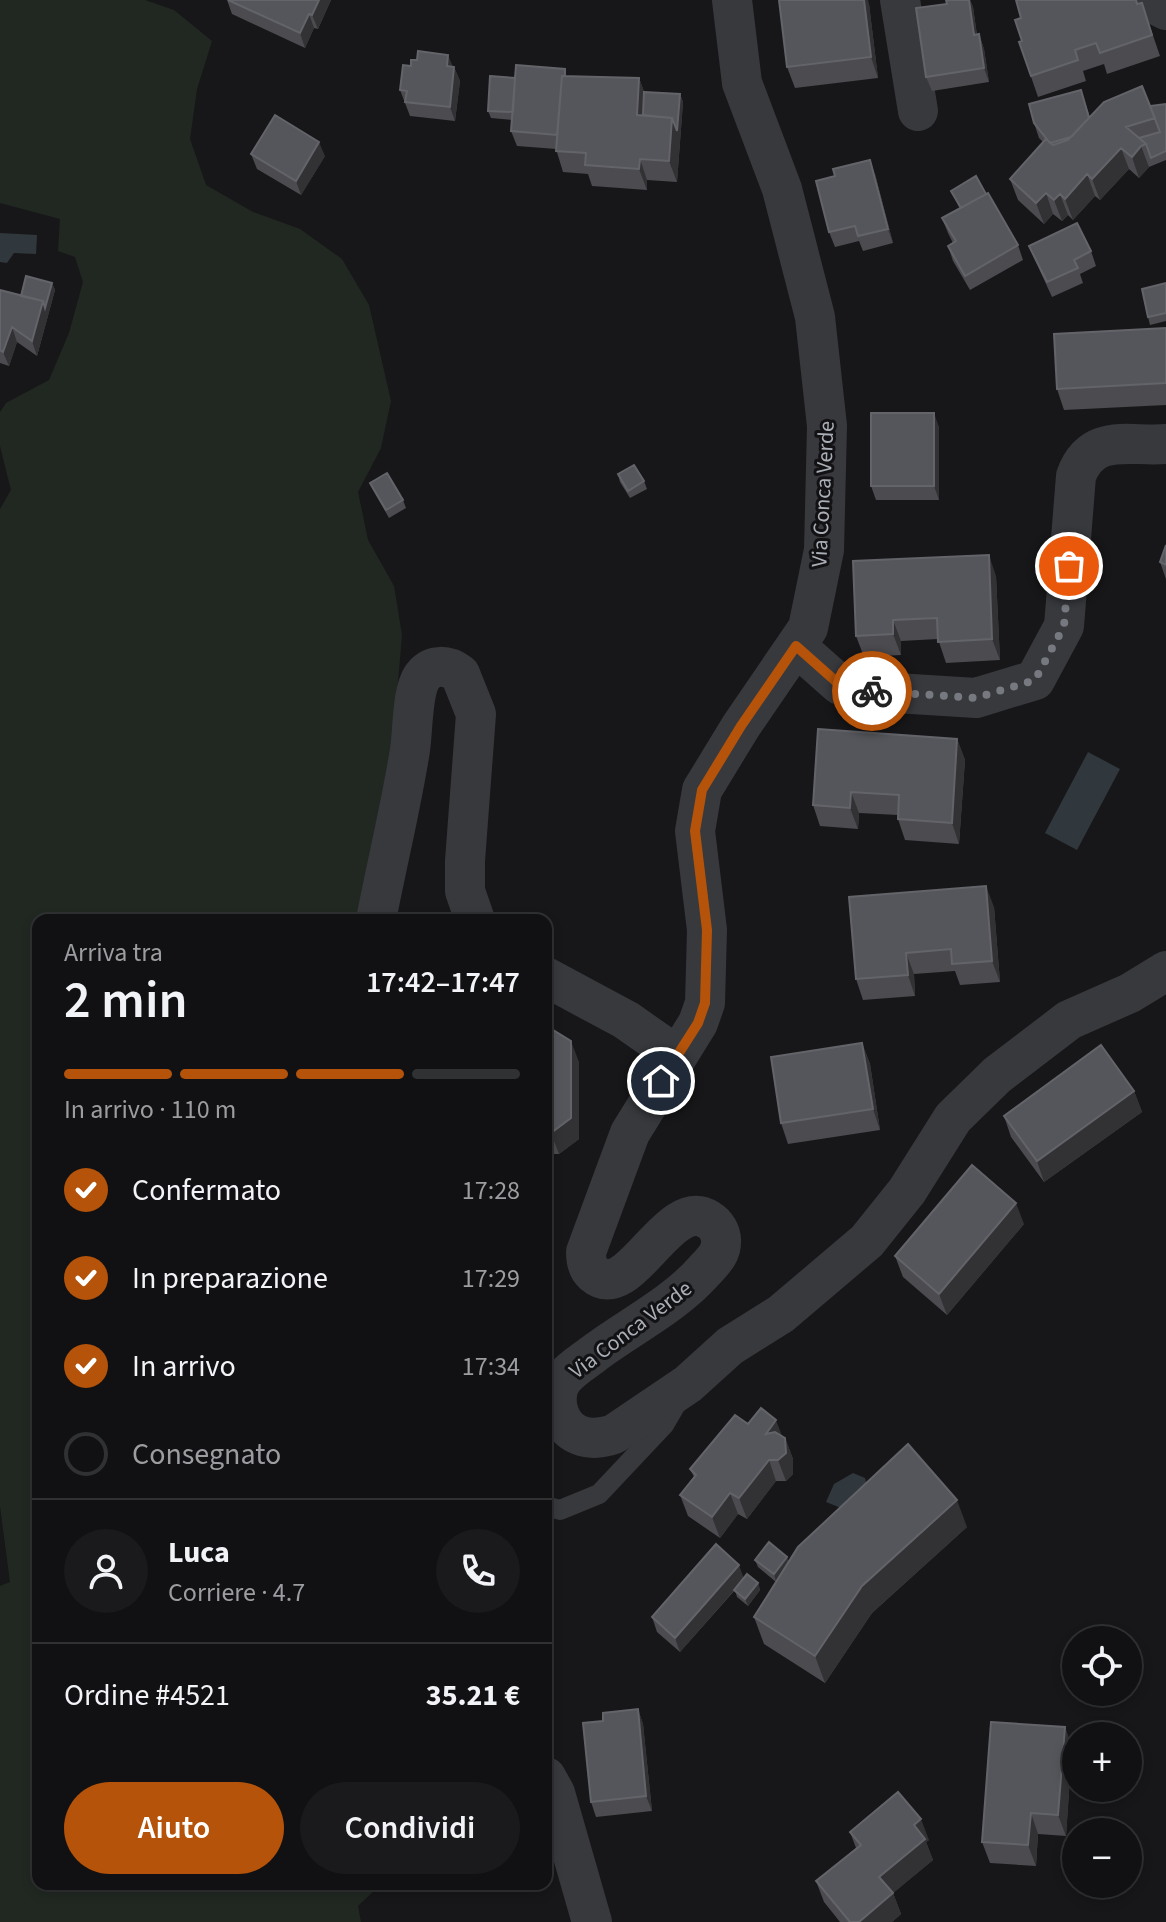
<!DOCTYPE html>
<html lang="it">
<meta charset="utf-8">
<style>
body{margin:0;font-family:"Source Sans 3",sans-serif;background:#1a1a1c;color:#f1f3f6;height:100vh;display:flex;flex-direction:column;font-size:30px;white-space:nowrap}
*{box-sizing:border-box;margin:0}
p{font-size:26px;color:#9c9da0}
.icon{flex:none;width:44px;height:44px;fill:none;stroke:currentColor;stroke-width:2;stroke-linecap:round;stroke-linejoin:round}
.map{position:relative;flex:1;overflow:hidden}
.drawer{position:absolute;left:32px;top:914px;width:520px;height:976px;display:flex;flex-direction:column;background:#111113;border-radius:16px;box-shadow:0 4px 12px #0003,0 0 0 2px #303133}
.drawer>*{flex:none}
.fabs{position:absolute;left:1062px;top:1626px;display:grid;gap:16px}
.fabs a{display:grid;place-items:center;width:80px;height:80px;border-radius:50%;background:#111113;box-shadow:0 4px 12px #0003,0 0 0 2px #303133;font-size:40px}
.pin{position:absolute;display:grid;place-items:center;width:68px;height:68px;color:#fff;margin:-34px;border:4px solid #fff;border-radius:50%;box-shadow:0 2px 8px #0007}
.courier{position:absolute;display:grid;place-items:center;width:80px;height:80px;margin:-40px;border:6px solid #b45309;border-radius:50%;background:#fff;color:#222;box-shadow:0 2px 10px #0007}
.summary em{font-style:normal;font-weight:600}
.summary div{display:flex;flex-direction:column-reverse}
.summary{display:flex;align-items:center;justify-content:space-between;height:136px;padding:0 32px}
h1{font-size:52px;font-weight:600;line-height:60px}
.bar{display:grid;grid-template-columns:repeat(4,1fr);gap:12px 8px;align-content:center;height:96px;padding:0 32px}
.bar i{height:10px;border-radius:6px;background:#303133}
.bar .selected{background:#b45309}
.bar p{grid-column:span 4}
.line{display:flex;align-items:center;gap:20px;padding:0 32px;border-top:2px solid #303133}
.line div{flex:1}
.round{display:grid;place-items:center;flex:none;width:84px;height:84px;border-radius:42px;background:#1a1a1c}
ol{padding:0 32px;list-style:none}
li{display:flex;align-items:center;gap:24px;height:88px}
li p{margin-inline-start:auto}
li .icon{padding:8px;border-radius:50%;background:#b45309;color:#fff;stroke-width:4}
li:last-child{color:#9c9da0}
li i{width:44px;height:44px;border:4px solid #303133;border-radius:50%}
.cta{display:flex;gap:16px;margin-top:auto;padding:16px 32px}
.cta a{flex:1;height:92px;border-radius:48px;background:#b45309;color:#fff;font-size:32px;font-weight:600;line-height:92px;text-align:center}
.cta a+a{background:#1a1a1c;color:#f1f3f6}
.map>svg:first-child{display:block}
.green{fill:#212822}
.water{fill:#30373d}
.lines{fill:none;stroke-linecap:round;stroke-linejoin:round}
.service{stroke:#38393d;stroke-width:20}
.minor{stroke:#38393d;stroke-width:40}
.wall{fill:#4b4b50}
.shaded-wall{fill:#323235}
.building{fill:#55565b;stroke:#636469;stroke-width:2}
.done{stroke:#777980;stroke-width:8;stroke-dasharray:0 14.4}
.route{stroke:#b45309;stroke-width:10}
.labels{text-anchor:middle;stroke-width:6;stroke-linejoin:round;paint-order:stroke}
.street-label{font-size:22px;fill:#aaaeb7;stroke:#121214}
</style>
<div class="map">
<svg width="1166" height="1922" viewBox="0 0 1166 1922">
<rect width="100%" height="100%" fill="#171719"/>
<path class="green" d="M0,0H145L174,10L212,41L197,89L190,139L206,185L253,212L300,229L342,259L369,305L391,401L381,448L358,492L368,540L394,586L402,635L393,741L359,920H38V1884H381L358,1906L361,1922H0V1586L10,1582L0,1506V509L11,490L0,446V412L6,403L49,380L69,333L83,282L75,257L58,251L60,219L0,203Z"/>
<path class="water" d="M0,233L37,235L36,254L14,253L7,263L0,262Z
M1088,752L1120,769L1077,850L1045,833Z
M853,1473L865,1478L868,1490L858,1498L848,1499L841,1508L826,1502L834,1484Z"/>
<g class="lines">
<path class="service" d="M546,1506L560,1510L599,1494L664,1425L678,1401"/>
<path class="minor" d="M732,0L742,83L782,189L815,317L827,426L824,550L808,628L741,726L702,790L695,831L707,930L705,1003L698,1023L630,1133L586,1252C586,1260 587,1268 594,1274C630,1305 668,1194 709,1220C716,1224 721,1233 721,1240C722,1254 712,1262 704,1271C673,1306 629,1327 592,1355C583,1362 571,1369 564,1378C556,1387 555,1402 559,1413C562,1422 569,1431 579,1435C591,1440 602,1438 614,1434L688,1384L730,1346L781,1314L867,1241L907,1191L953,1118L997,1075L1069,1020L1130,993L1166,971
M900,0L918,111
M1147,0L1166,10
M796,646L840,685L880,692L976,698L1035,680L1064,626L1076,476C1092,432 1129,447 1166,444
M376,920C387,863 401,807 410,750C413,730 412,692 422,677C432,663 448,665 460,674L476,714L465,861V891L475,920
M546,977L626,1020L676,1055
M546,1777L555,1793L592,1922"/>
</g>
<path class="wall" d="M227,0H331L318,29L314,28L305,48L232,14Z
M946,0H970L973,7L977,35L979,34L984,49L989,82L932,91L926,77L947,4Z
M1142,3L1160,56L1107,74L1104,64L1083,71L1086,81L1038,97L1019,42Z
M869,4L878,78L795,88L787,67Z
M411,66L454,67L460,81L455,121L410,116L400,90Z
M568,76L639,78L644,92L680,94L683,102L677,182L647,180V190L592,186L588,174L563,172L556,149L517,146L511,131L512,120L491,118L488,111L515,78Z
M1081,90L1090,117L1166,104V160L1149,167L1139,178L1129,169L1100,200L1095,196L1073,220L1068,215L1062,221L1053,214L1044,224L1018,200L1010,179L1043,142L1039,138L1034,123Z
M251,154L325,156L301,195L257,169Z
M875,174L893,243L863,251L859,241L835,247L829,232L835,176Z
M951,191L1018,245L1023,260L970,290L953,261L948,246L953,243L948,233L942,218L960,209Z
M1029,246L1091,251L1096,266L1080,274L1083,283L1052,297L1035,260Z
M52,283L55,290L37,356L17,342L9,366L0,363V290L21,296Z
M1166,283V321L1150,325L1148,317Z
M1166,328V405L1064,410L1057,389Z
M939,427V500H876L871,486Z
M618,474L644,481L647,489L630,498L620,482Z
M370,483L403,500L406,508L389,518L373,490Z
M1166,545V579L1160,562Z
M996,576L1000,660L946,663L938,639L901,641V655L864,657L856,636Z
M957,739L965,760L959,844L905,840L898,819V815L859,813L858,829L820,826L813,805Z
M994,907L1000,982L960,985L955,971L914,974L915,996L863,1000L856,979Z
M546,1030L579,1062V1139L559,1154H546Z
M862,1043L870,1064L880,1130L788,1144L781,1123Z
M1134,1091L1142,1112L1044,1182L1011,1137L1004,1116Z
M1024,1224L947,1315L903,1277L895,1256Z
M748,1424L785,1438L793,1459V1474L786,1481H776L747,1519L738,1514L720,1538L688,1516L680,1495L694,1477L690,1469Z
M967,1527L872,1613L825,1683L764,1644L754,1617L776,1582L758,1567L755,1560L787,1557L789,1562Z
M744,1578L758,1583L760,1590L748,1606L737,1597L735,1590L680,1652L657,1632L652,1617Z
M638,1710L643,1724L652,1811L596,1817L591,1802L603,1721Z
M1065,1727L1072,1748L1066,1836L1038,1834L1036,1866L990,1863L982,1842Z
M850,1832L929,1840L926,1842L933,1860L893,1893L901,1914L892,1922H840L824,1902L816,1881L856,1848Z"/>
<path class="shaded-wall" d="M319,0H331L318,29L312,15Z
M864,0H868L869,4L878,78L871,57Z
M969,0H970L973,7L979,50L974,35Z
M309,14L314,28L305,48L300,33Z
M979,34L984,49L989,82L984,68Z
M448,55L454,69L447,66Z
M454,67L460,81L455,121L450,107Z
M639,78L647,99L645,128L637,115Z
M680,94L683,102L677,182L669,161L672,118Z
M319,142L325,156L301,195L296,181Z
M1141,146L1149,167L1139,178L1132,157Z
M1121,148L1129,169L1100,200L1092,179Z
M640,159L647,180V190L639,169Z
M870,160L875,174L893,243L888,229Z
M1087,174L1095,196L1073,220L1065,199Z
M1046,193L1053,214L1044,224L1036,203Z
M1060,194L1068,215L1062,221L1054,200Z
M52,283L55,290L37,356L32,341L43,301Z
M12,327L17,342L9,366L3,352Z
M934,413L939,427V500L934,486Z
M989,555L996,576L1000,660L992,639Z
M893,620L901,641V655L893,634Z
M957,739L965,760L959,844L952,823Z
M851,792L859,813L858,829L850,808Z
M986,886L994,907L1000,982L992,961Z
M906,953L914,974L915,996L908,975Z
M571,1041L579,1062V1139L559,1154L551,1133Z
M862,1043L870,1064L880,1130L873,1109Z
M1134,1091L1142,1112L1044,1182L1037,1161Z
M1016,1203L1024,1224L947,1315L939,1294Z
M776,1420L784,1441L766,1434Z
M785,1438L793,1459V1474L786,1481L778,1460Z
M769,1460L776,1481L747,1519L739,1498Z
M730,1493L738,1514L720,1538L712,1517Z
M957,1500L967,1527L872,1613L825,1683L815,1656L862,1586Z
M787,1557L790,1564L776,1582L774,1574Z
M739,1565L744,1579L680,1652L675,1638Z
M758,1583L760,1590L748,1606L745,1599Z
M638,1709L643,1724L652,1811L646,1796Z
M1065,1727L1072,1748L1066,1836L1058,1815Z
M1031,1813L1038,1834L1036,1866L1028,1845Z
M921,1819L929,1840L926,1842L933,1860L887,1898L879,1877L914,1825Z
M893,1893L901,1914L892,1922H859Z"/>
<path class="building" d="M228,0H319L312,15L309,14L300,33Z
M779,0H864L871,57L787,67Z
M946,0H969L974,35L979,34L984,68L926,77L916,8L947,4Z
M1016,0H1136L1137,4L1142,3L1152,35L1100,53L1096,43L1075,50L1078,60L1031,76L1019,42L1022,41L1015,20L1021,18Z
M418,51L448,55L447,66L454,67L450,107L405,102L407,91L400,90L403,65L411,66V60H417Z
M516,65L565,69V76H562L557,135L511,131Z
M490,76L515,78L513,112L488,111Z
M562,76L639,78L637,115L672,118L669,161L640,159L639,169L585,165L586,153L556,151Z
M1142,86L1155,118L1126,127L1146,144L1141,146L1132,157L1121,148L1092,179L1087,174L1065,199L1060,194L1054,200L1046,193L1036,203L1010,179L1046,139L1053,145L1068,140L1104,102Z
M1081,90L1089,118L1071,137L1050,143L1034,123L1029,104Z
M644,92L680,94L677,131L672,118L643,115Z
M1166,104V151L1151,158L1146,144L1139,138L1160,132L1150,106Z
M275,115L319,142L296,181L251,154Z
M870,160L888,229L858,236L855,226L829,232L816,181L835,176L833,169Z
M976,176L986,194L961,208L951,191Z
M988,193L1018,245L965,276L948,246L956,241L942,218Z
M1077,223L1091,251L1074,260L1078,268L1047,282L1029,246Z
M26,276L52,283L45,308L43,301L21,296Z
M1166,283V313L1148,317L1142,289Z
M0,290L43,301L32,341L12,327L3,352L0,350Z
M1166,328V383L1057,389L1054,334Z
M871,413H934V486H871Z
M634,465L644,481L628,491L618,474Z
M387,473L403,500L386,510L370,483Z
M1166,545V565L1160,562Z
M989,555L992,639L938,642L937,618L893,620V634L856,636L853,561Z
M818,729L957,739L952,823L898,819L899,795L851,792L850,808L813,805Z
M986,886L992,961L952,964L951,949L906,953L908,975L856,979L849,897Z
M546,1030H553L571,1041V1118L551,1133H546Z
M862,1043L873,1109L781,1123L771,1057Z
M1101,1045L1134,1091L1037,1161L1004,1116Z
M972,1165L1016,1203L939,1294L895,1256Z
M761,1408L776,1420L766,1434L775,1432L785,1438L786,1453L778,1460H769L739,1498L730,1493L712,1517L680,1495L696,1475L690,1469L735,1415L748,1424Z
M908,1444L957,1500L862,1586L815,1656L754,1617L798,1547Z
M769,1542L787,1557L774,1574L755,1560Z
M716,1544L739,1565L675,1638L652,1617Z
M747,1574L758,1583L745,1599L734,1590Z
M638,1709L646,1796L591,1802L583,1723L603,1721V1713Z
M991,1722L1065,1727L1058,1815L1031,1813L1028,1845L982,1842Z
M898,1792L921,1819L914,1825L925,1839L879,1877L893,1893L859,1922H850L816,1881L861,1845L850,1832Z"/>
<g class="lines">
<path class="done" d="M872,691L976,698L1035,680L1064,626L1069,566"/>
<path class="route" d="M661,1081L698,1023L705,1003L707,930L695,831L702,790L741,726L796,646L840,685L872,691"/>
</g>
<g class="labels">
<g class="street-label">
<text transform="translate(822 494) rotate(-87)" y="8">Via Conca Verde</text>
<text transform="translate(630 1329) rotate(-37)" y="8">Via Conca Verde</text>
</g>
</g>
</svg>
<div class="fabs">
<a><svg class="icon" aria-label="locate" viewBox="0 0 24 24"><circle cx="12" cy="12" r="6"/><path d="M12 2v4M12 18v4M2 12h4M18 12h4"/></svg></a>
<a>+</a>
<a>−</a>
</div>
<div class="pin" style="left:1069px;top:566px;background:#ea580c"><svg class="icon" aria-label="bag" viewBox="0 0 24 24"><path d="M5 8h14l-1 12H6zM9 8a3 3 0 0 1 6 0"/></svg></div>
<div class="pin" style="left:661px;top:1081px;background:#1f2937"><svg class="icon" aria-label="home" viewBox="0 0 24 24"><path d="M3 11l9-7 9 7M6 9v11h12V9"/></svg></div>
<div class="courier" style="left:872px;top:691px"><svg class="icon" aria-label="bike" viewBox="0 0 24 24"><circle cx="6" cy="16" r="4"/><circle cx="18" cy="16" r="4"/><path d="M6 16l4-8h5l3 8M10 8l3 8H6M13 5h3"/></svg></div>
<section class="drawer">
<div class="summary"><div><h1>2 min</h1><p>Arriva tra</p></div><em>17:42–17:47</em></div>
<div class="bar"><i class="selected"></i><i class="selected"></i><i class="selected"></i><i></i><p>In arrivo · 110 m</p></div>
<ol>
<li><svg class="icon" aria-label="check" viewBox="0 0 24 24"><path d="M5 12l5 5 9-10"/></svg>Confermato<p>17:28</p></li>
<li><svg class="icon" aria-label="check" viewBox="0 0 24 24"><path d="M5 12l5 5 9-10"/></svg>In preparazione<p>17:29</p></li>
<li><svg class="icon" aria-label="check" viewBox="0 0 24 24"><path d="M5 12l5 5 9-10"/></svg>In arrivo<p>17:34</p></li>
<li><i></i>Consegnato</li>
</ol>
<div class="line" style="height:144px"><a class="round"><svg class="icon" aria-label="person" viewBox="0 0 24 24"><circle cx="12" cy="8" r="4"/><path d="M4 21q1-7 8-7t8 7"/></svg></a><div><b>Luca</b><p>Corriere · 4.7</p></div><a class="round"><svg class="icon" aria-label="phone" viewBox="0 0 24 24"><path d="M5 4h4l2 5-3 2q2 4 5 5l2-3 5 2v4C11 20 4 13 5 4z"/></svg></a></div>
<div class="line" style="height:104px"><div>Ordine #4521</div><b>35.21 €</b></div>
<div class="cta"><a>Aiuto</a><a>Condividi</a></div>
</section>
</div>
